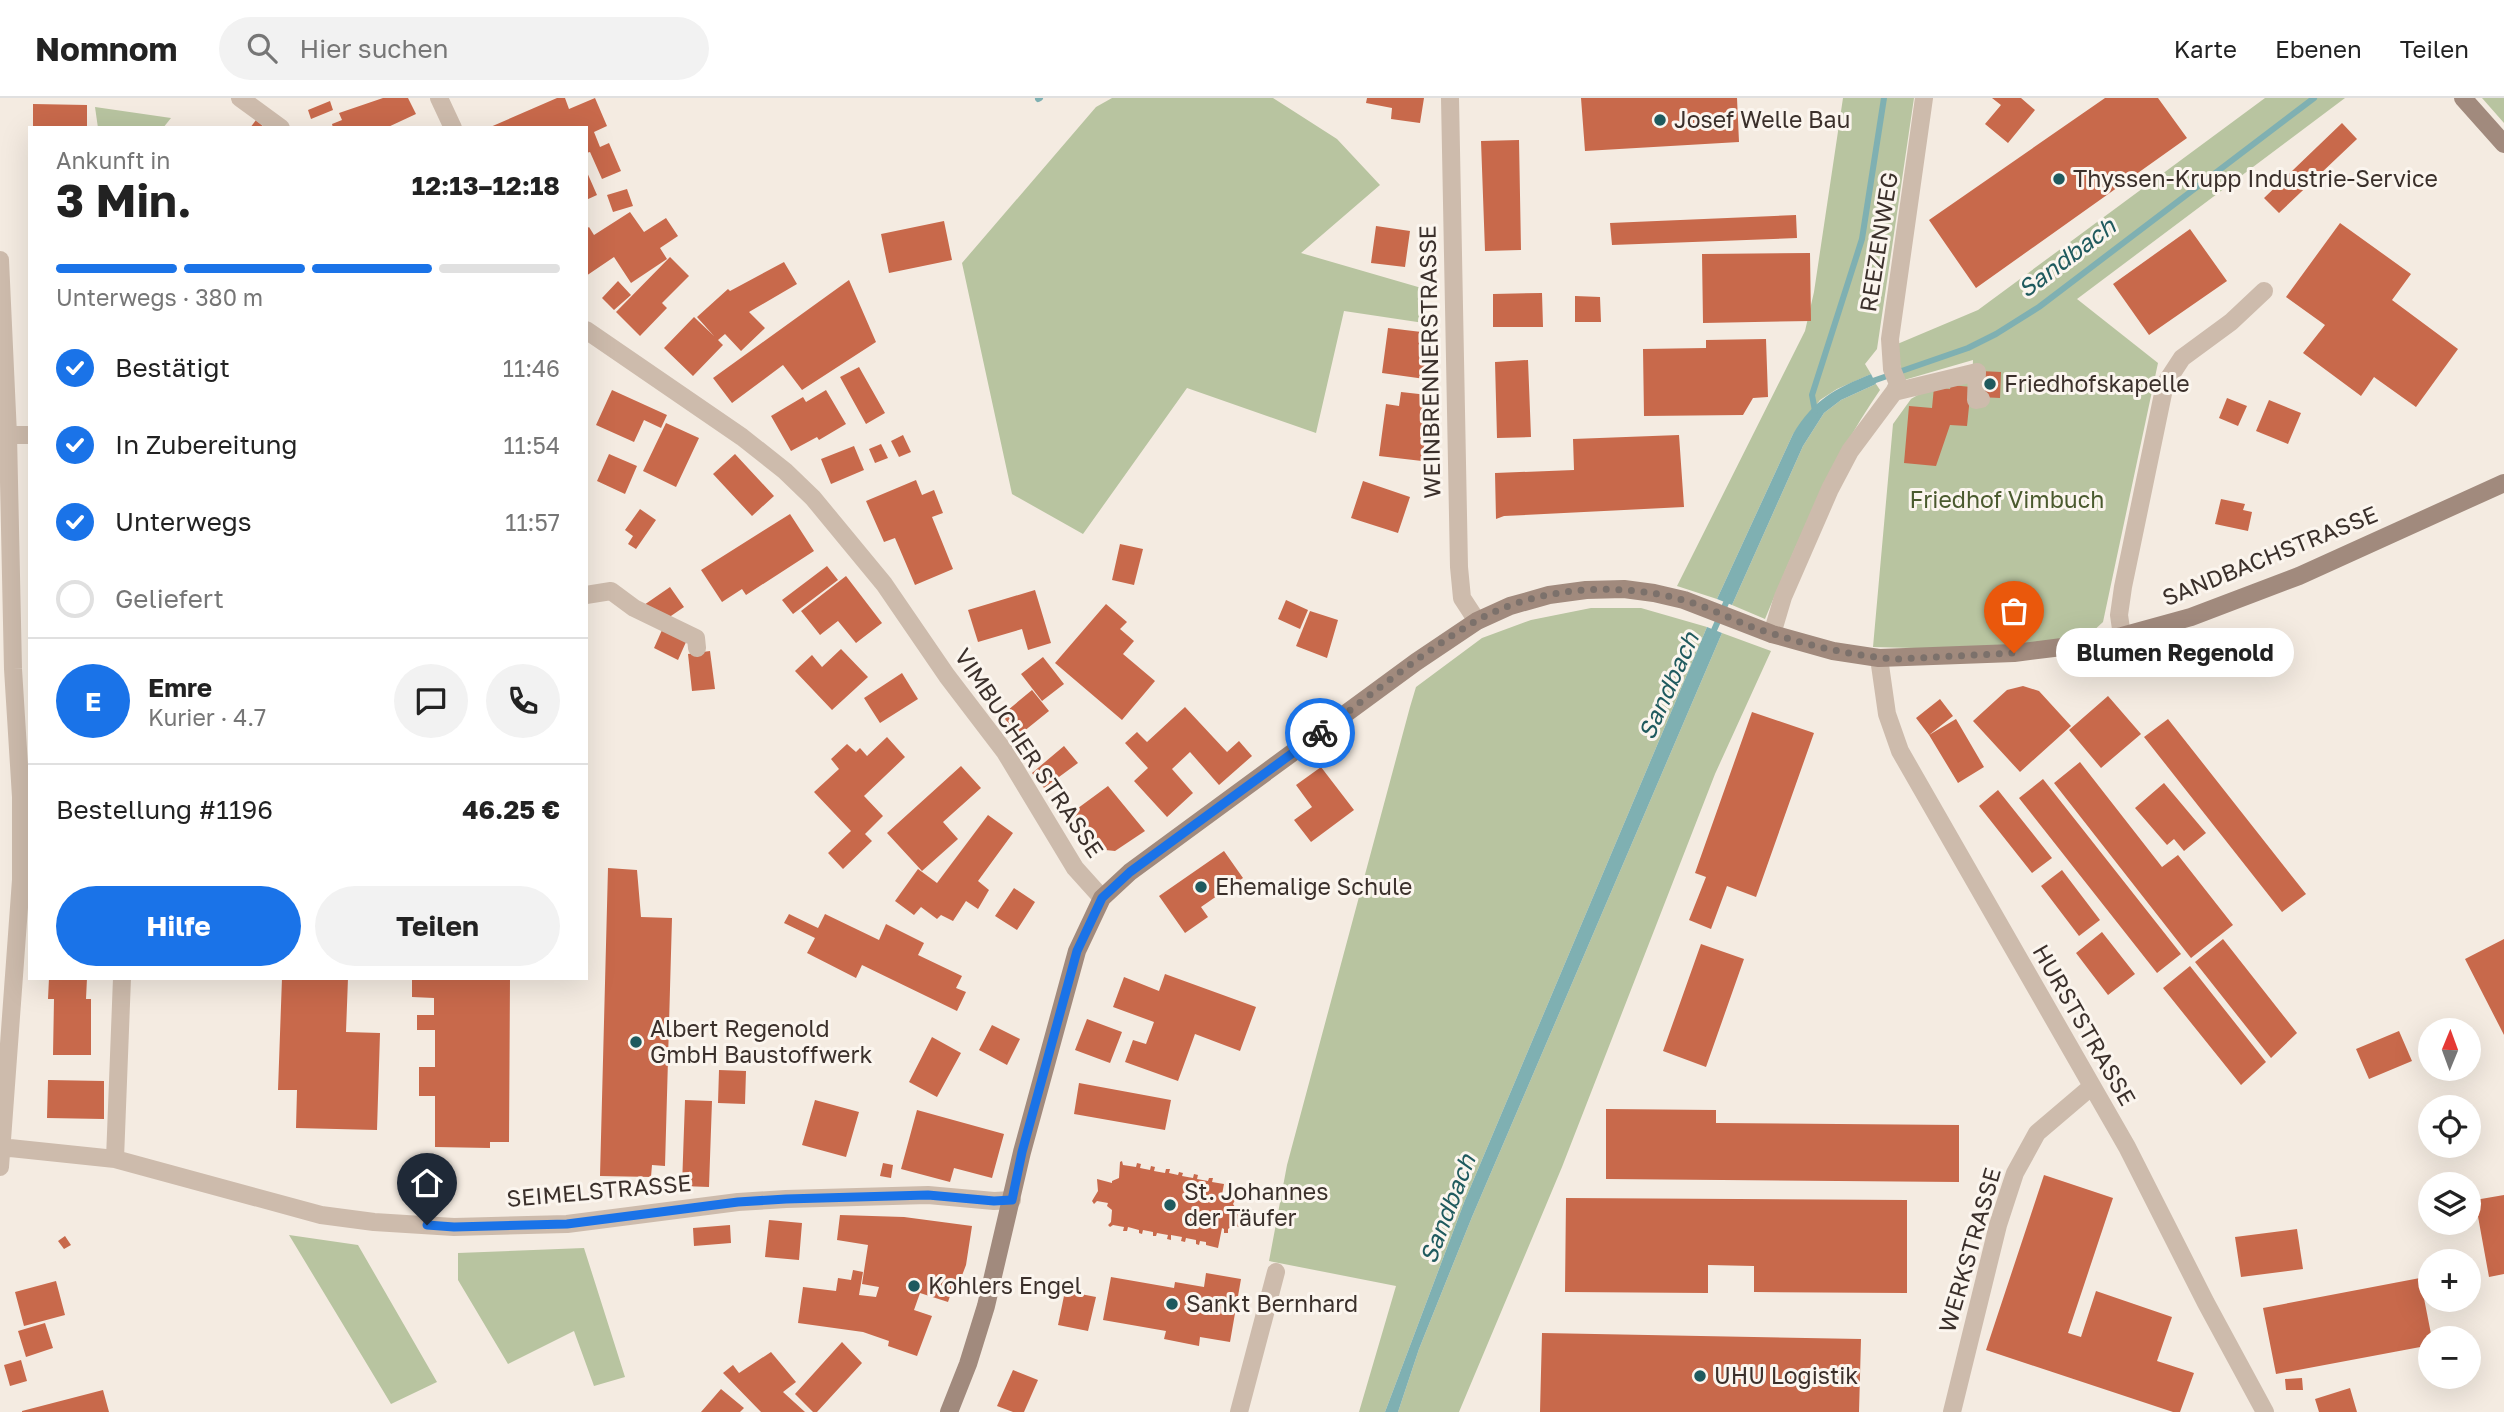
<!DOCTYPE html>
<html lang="de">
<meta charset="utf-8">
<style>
body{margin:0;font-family:"Golos Text",sans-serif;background:#f2f2f2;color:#222;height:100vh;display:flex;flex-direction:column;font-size:26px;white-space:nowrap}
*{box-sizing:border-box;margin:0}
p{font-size:23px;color:#767676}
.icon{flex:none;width:38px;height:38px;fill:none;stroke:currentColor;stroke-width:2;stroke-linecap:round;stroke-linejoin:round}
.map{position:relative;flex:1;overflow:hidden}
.sheet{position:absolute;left:28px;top:28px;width:560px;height:854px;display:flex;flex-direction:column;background:#fff;border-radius:0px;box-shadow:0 7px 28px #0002}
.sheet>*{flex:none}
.needle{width:46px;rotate:1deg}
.fabs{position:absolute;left:2418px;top:920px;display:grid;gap:14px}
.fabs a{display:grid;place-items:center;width:63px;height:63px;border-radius:50%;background:#fff;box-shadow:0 7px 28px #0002;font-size:35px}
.pin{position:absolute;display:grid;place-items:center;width:60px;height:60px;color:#fff;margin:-72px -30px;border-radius:50% 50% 50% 0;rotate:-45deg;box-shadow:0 0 7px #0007}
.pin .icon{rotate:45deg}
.courier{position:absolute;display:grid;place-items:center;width:70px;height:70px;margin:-35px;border:5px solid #1a73e8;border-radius:50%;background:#fff;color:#222;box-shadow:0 2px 9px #0007}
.bubble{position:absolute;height:49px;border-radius:24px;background:#fff;box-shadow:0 7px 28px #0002;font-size:23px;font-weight:700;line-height:49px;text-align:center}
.summary em{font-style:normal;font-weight:700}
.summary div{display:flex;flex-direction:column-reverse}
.summary{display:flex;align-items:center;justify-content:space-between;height:119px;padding:0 28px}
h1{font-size:46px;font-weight:700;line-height:52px}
.bar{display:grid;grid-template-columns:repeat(4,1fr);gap:10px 7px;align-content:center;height:84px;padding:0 28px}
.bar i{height:9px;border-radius:5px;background:#e0e0e0}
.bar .current{background:#1a73e8}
.bar p{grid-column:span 4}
.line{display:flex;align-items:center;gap:18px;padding:0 28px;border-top:2px solid #e0e0e0}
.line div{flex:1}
.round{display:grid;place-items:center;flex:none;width:74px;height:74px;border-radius:37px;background:#f2f2f2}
ol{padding:0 28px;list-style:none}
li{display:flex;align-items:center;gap:21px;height:77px}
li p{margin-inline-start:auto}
li .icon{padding:7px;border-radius:50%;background:#1a73e8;color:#fff;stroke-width:4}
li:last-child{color:#767676}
li i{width:38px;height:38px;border:4px solid #e0e0e0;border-radius:50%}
.primary-button{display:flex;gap:14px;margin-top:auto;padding:14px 28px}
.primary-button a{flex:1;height:80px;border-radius:42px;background:#1a73e8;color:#fff;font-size:28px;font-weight:700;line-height:80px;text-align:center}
.primary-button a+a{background:#f2f2f2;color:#222}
header{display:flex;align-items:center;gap:42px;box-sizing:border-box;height:98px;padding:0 35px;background:#fff;border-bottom:2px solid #e0e0e0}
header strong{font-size:33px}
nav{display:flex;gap:38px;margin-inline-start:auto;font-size:24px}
.search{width:490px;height:63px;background:#f2f2f2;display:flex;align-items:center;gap:18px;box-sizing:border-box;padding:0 24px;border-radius:38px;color:#767676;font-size:26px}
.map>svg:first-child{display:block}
.green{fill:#b8c4a0}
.water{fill:#7fb0b2}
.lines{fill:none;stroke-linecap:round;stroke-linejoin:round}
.stream{stroke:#7fb0b2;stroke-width:6}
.building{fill:#c8694b}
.street{stroke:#cdbbac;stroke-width:18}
.secondary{stroke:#a18a7d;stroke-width:18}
.done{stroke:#7c716b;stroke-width:7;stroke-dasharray:0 12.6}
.route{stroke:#1a73e8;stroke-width:9}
.poi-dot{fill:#1f5a5e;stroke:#fbf5ee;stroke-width:2.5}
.labels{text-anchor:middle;stroke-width:6;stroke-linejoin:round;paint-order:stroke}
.poi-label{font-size:23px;fill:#3b302b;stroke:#fbf5ee;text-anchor:start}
.street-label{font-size:23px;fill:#3b302b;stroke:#fbf5ee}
.park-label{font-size:23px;fill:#4a5a2e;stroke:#fbf5ee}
.water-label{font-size:24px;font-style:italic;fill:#1f5a5e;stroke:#fbf5ee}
</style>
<header>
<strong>Nomnom</strong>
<div class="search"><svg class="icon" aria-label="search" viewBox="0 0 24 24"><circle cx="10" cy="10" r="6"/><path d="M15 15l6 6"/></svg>Hier suchen</div>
<nav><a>Karte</a><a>Ebenen</a><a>Teilen</a></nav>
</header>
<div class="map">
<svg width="2504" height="1314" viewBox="0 0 2504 1314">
<rect width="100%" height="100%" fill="#f4ebe1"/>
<path class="green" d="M1112,0H1273L1337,41L1380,87L1301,155L1425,191L1424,225L1344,213L1316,335L1187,290L1083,436L1012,396L962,165L1096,9Z
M1843,0H1914L1877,251L1865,266L1871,276L1837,291L1820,302L1793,336L1717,501L1677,488L1805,233L1814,194Z
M2265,0H2345L2077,201L2158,265L2103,524L2090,536L1996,552L1873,549L1893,326L1911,301L1938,285H1972L1973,262L1904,282L1895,247L1978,212Z
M2482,0H2504V25Z
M95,9L171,20L163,30H98Z
M1876,286L1880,292C1831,363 1798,442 1765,521L1732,507L1803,348L1824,315L1841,302Z
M1591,510H1641L1707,529L1465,1102L1385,1314H1359L1396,1188L1269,1163L1287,1067L1410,609L1416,589L1482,540L1531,522Z
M1722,535L1771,553L1715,676L1562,1069L1459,1314H1398L1419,1251L1472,1119Z
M289,1137L358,1147L437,1284L391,1306Z
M584,1150L625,1279L594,1288L574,1233L508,1266L458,1182V1155Z"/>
<path class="water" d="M1871,276L1876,286L1841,302L1824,315L1803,348L1732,507L1717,501L1793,336C1814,301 1835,291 1871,276Z
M1707,529L1722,535L1472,1119L1419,1251L1398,1314H1385L1465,1102Z"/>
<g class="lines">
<path class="stream" d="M1038,1L1040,0
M1867,285L1968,250L1996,236L2039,209L2314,0
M1815,313L1812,297L1862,141L1884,0
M1711,539L1729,498"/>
</g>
<path class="building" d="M383,0H408L416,16L386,30H333L332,26L342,22L339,15Z
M557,0H565L569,11L595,0L607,28L594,34L600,49L609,45L621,73L602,81L590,54L586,55V30H488Z
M1367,0H1424L1420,25L1391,21L1392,10L1366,5Z
M1581,0H1737L1739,44L1585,53Z
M1992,0H2021L2035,12L2008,45L1985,26L2001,7Z
M2105,0H2158L2187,40L1976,190L1929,122Z
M330,3L333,12L311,21L308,12Z
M33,6L87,7V30H33Z
M256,22L265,30H250Z
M2342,25L2357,41L2279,115L2264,100Z
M1519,42L1521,152L1485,153L1481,43Z
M586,72L597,97L586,102Z
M627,91L633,108L613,114L607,97Z
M630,114L644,134L666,120L678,138L660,150L667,161L631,185L614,159L586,178V131L589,129L594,137Z
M1796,117L1797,140L1612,147L1610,125Z
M944,123L952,162L889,175L881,136Z
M2340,125L2411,176L2392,202L2458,251L2416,309L2374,279L2361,298L2303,255L2325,227L2286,199Z
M1376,128L1410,133L1405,169L1371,165Z
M2190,131L2227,183L2149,237L2113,186Z
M1810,155L1811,223L1703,225L1702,156Z
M670,159L689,178L662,205L667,210L640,238L616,214Z
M784,164L797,186L749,214L765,230L741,253L725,236L718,242L723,247L693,278L664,250L694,219L714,238L697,219L728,191L730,193Z
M849,182L876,244L802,292L783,267L732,305L713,280Z
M618,183L631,197L614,212L602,200Z
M1542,195L1543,229H1493V196Z
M1575,198L1600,199L1601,224H1575Z
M1388,230L1430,235L1425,281L1382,275Z
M1766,241L1768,299L1753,300L1743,317L1644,318L1643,251L1706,250V242Z
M1528,262L1531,339L1497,340L1495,264Z
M859,269L885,315L866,326L840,279Z
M1980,273L2001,274L2000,300L1979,299Z
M1951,287L1971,289L1967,328L1950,327L1936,368L1904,365L1909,308L1932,310L1934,289L1950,291Z
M612,292L667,317L661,330L644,322L634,344L596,327Z
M826,292L846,326L819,342L817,339L791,353L771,318L803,299L806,304Z
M1401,294L1428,297L1426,312H1429L1422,363L1379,358L1386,306L1399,308Z
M2227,300L2247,308L2238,328L2219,320Z
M2269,302L2301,315L2288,346L2256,333Z
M666,325L699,340L676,389L643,373Z
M903,337L911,354L899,359L891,343Z
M1679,337L1684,409L1504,418L1496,421L1495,375L1574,372L1573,341Z
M881,346L888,360L875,365L869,351Z
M854,348L864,372L831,386L821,361Z
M609,356L637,368L625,396L597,383Z
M735,356L774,398L752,418L713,376Z
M916,382L922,397L934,392L943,415L932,419L953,471L915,487L895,440L884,444L866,403Z
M1363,383L1410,399L1398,435L1351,420Z
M2221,401L2245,406L2243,412L2252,414L2248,433L2215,426Z
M640,411L656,422L636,451L628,446L633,438L625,432Z
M790,416L814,453L746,497L742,491L722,504L701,472Z
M1120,446L1143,451L1134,487L1112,482Z
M827,468L838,482L793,516L782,502Z
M846,478L882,525L856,545L838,523L820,537L801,513Z
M670,489L684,509L668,520L644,507Z
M1035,492L1051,545L1028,552L1022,531L978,544L968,512Z
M1286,502L1308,512L1300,531L1278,521Z
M1106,506L1127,524L1120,531L1134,543L1123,556L1155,583L1122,622L1055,565Z
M1310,513L1338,522L1327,560L1296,548Z
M662,532L686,544L678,562L654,550Z
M841,551L868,579L832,612L795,573L812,557L822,569Z
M710,553L715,591L692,593L688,556Z
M1043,559L1064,586L1042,603L1021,576Z
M902,575L918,601L880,625L864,600Z
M2023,588L2039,593L2071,628L2020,674L1973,623L2007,592Z
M1032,592L1049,613L1018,638L1002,617Z
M2108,598L2141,636L2101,670L2069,632Z
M1940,601L1953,618L1929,637L1916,620Z
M1185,609L1227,654L1239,643L1252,658L1219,687L1190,654L1172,671L1193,695L1167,719L1134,683L1148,670L1125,645L1137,634L1147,644Z
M1752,614L1814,635L1756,799L1727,788L1711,831L1689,822L1706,779L1695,775Z
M1956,621L1984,669L1958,685L1929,637Z
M2168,621L2306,796L2282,814L2144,639Z
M887,639L905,659L864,698L883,718L865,736L872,743L843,771L828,755L851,733L814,694L839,671L831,661L847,646L856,654L860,650L867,658Z
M1064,648L1078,665L1044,690L1032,675Z
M2080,664L2162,769L2178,757L2233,827L2191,860L2054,685Z
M961,668L981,690L943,724L958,741L922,773L887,735Z
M1321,669L1354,712L1311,744L1294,722L1312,709L1296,687Z
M2043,681L2181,856L2157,875L2019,700Z
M2164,685L2206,735L2184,753L2174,741L2167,747L2135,710Z
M1108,688L1145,733L1115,753L1096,751L1070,716Z
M1998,692L2052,760L2032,775L1979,708Z
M988,717L1013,735L978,783L989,792L978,811L966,803L953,823L941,817L937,821L921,809L914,817L895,803L918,771L937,785Z
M1224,753L1243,780L1201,809L1208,819L1185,835L1159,798Z
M608,770L637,772L641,819L672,820L665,1068L652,1067L651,1079L600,1078Z
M2062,772L2100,822L2079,838L2041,788Z
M1014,790L1035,804L1017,832L995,818Z
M789,816L818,830L825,816L879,842L886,826L924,845L918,857L962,878L956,890L966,894L957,913L862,867L856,880L807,855L815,840L784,825Z
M2102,834L2135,876L2108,897L2076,855Z
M2223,841L2297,935L2271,960L2195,864Z
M2504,841V937L2465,861Z
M1701,846L1744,861L1706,969L1663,953Z
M2190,868L2266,964L2241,987L2163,890Z
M1165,876L1256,909L1240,953L1195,936L1178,983L1125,964L1133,942L1146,946L1154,924L1113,909L1124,879L1159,893Z
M49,880H87L86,901H91V957H53L54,901H48Z
M282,880H348L346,934L380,935L377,1032L296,1030L297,992H278Z
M412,880H510L509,1044H490V1050L435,1049V998H419V969H435V932H417V917H434V900L412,899Z
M1087,921L1122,934L1110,965L1075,952Z
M992,927L1020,941L1007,967L979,952Z
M2399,933L2412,963L2369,981L2356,951Z
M932,939L961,955L937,999L909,984Z
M719,972L746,973L745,1006L718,1005Z
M48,982L104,983V1021L47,1020Z
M1079,985L1171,1002L1165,1032L1074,1016Z
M685,1002L712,1003L709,1089L682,1088Z
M815,1002L859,1014L846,1059L802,1047Z
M1606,1011L1716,1012V1025L1959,1027V1084L1606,1081Z
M917,1012L1004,1036L992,1080L954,1070L950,1084L901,1071Z
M1122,1063L1123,1067L1136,1069L1137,1065L1141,1066L1140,1070L1150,1072L1151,1068L1155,1069L1154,1073L1165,1075L1166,1071H1170L1169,1075L1178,1077L1179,1074L1183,1075L1182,1078L1193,1080L1194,1076L1198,1077L1197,1081L1208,1083L1209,1080H1213L1212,1084L1224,1086L1221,1102L1230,1104L1232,1100L1235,1102L1233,1106L1237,1112H1241V1115H1238L1237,1124L1240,1126L1238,1129L1234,1126L1228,1131V1135H1224V1131L1222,1130L1218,1150L1206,1147V1144L1200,1143L1199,1147L1196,1146V1142L1186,1140L1185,1144L1181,1143L1182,1139L1171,1137V1142L1167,1141L1168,1137L1157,1135L1156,1138H1153V1134L1143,1132L1142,1136L1139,1135V1132L1128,1129L1127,1133H1123L1124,1129L1113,1127L1110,1129L1108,1127L1111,1124L1112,1112L1107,1108L1108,1105L1097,1103L1094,1106L1092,1103L1098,1093L1097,1081L1112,1085V1083L1119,1080L1120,1064Z
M883,1065L893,1067L891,1080L880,1078Z
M2044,1077L2113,1100L2068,1235L2081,1239L2096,1193L2172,1219L2157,1263L2194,1275L2180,1314H2173L1986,1252Z
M2504,1097V1176L2489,1179L2475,1102Z
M1566,1100L1907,1102V1195L1754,1194V1168L1708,1167V1195L1565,1194Z
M840,1117L904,1119L972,1128L966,1167L958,1188L954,1186L948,1204L920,1195L914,1212L932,1218L917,1258L888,1248L889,1243L863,1234L798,1225L803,1189L836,1193L838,1180L851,1182L853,1172L863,1174L859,1197L876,1199L879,1189L862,1186L868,1147L837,1142Z
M769,1122L802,1125L799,1162L765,1159Z
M730,1127L731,1145L694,1148L693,1130Z
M2297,1131L2303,1171L2241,1179L2235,1139Z
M65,1138L71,1147L64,1151L58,1143Z
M1206,1175L1241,1181L1230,1244L1200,1239L1199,1248L1164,1241L1166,1233L1103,1222L1111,1179L1174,1190L1175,1184L1204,1189Z
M2420,1180L2432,1241L2431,1247L2276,1276L2263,1210Z
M56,1183L65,1217L24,1228L15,1194Z
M1065,1193L1096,1199L1088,1233L1058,1227Z
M45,1225L53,1250L26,1259L18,1233Z
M1542,1235L1861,1241L1859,1314H1540Z
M842,1244L862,1265L817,1314H813L795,1296Z
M771,1254L796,1284L783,1294L805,1314H761L723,1275L733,1267L739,1275Z
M21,1262L27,1283L10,1288L4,1267Z
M1013,1272L1038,1282L1024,1314H1013L997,1308Z
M2302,1280L2303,1292H2286L2285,1281Z
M2350,1290L2357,1314H2319L2315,1301Z
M721,1291L744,1310L740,1314H701Z
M103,1292L109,1314H22V1313Z"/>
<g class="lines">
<path class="street" d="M240,0L281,30
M439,0L453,30
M1450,0L1459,469L1462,500L1477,523
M0,162L8,337L13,571L21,699V782L0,1069
M586,232L742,339L785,373L813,400L884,486L947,578L1005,654L1075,770L1102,800
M1894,294L1898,286L1892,271L1890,241L1924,0
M8,337H30
M586,497L611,493L634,510L696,540L697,550
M1772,536L1783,499L1830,391L1850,353L1894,294L1977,274L1976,302L1981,301
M2122,538L2119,517L2123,489L2165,286L2182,260L2231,224L2264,193
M1879,560L1887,616L1900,653L2127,1049L2206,1205L2265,1314
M0,1049L115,1061L321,1117L374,1124L454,1129L567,1126L738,1104L786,1101L928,1097L994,1103L1012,1102
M115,1061L122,880
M1239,1314L1276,1174
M1952,1314L1998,1127L2015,1075L2037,1035L2091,989"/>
<path class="secondary" d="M2463,0L2504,46
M949,1314L968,1266L986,1208L1022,1054L1077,853L1102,800L1130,774L1416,564L1477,523L1510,508L1549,497L1586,492L1624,491L1654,495L1684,502L1772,536L1833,553L1879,560L2014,555L2070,548L2122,538L2191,519L2299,478L2504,385"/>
</g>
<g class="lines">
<path class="done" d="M1320,635C1371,597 1421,555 1476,523C1536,489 1617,483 1683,502C1706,508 1729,520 1752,529C1799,545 1848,558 1897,561L2014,555"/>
<path class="route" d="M427,1127L454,1129L567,1126L738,1104L786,1101L928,1097L994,1103L1012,1102L1022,1054L1077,853L1102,800L1130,774L1320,635"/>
</g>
<g class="poi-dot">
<circle cx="1660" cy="22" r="7"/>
<circle cx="2059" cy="81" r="7"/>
<circle cx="1990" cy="286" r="7"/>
<circle cx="1201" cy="789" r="7"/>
<circle cx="636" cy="944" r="7"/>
<circle cx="1170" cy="1107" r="7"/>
<circle cx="914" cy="1188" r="7"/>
<circle cx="1172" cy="1206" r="7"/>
<circle cx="1700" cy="1278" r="7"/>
</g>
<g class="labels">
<g class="poi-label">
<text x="1674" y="30">Josef Welle Bau</text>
<text x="2073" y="89">Thyssen-Krupp Industrie-Service</text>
<text x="2004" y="294">Friedhofskapelle</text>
<text x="1215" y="797">Ehemalige Schule</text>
<text x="650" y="939">Albert Regenold<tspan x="650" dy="26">GmbH Baustoffwerk</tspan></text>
<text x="1184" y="1102">St. Johannes<tspan x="1184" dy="26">der Täufer</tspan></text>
<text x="928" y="1196">Kohlers Engel</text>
<text x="1186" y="1214">Sankt Bernhard</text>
<text x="1714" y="1286">UHU Logistik</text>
</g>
<g class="street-label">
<text transform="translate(1879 144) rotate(-81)" y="8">REEZENWEG</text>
<text transform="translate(1430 264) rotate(-91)" y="8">WEINBRENNERSTRASSE</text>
<text transform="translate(2270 458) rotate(-22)" y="8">SANDBACHSTRASSE</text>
<text transform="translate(1029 655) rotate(56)" y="8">VIMBUCHER STRASSE</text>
<text transform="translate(2084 927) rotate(60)" y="8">HURSTSTRASSE</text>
<text transform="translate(599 1093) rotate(-5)" y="8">SEIMELSTRASSE</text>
<text transform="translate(1970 1152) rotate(-74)" y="8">WERKSTRASSE</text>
</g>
<g class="park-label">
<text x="2007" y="410">Friedhof Vimbuch</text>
</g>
<g class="water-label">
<text transform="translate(2067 160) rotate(-37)" y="8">Sandbach</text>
<text transform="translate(1669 588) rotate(-66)" y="8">Sandbach</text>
<text transform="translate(1448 1111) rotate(-69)" y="8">Sandbach</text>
</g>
</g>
</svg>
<div class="fabs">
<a><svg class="needle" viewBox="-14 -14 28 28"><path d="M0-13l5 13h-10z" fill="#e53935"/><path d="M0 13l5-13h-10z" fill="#767676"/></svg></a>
<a><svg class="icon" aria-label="locate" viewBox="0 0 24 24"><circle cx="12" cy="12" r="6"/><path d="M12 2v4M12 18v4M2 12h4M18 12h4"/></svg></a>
<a><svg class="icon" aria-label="layers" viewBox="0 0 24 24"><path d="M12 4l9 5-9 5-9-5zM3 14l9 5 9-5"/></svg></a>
<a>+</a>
<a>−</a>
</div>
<div class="pin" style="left:2014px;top:555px;background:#ea580c"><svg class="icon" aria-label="bag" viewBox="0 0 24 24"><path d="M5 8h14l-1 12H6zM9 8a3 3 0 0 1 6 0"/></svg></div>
<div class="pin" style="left:427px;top:1127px;background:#1f2937"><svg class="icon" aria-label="home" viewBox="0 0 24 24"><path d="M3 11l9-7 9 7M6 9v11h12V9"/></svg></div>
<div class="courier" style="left:1320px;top:635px"><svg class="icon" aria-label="bike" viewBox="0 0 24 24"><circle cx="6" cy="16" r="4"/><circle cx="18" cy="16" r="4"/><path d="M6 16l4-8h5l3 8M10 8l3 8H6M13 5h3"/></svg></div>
<div class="bubble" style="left:2056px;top:530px;width:238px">Blumen Regenold</div>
<section class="sheet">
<div class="summary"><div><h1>3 Min.</h1><p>Ankunft in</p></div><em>12:13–12:18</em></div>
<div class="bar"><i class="current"></i><i class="current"></i><i class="current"></i><i></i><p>Unterwegs · 380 m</p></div>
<ol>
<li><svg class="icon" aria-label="check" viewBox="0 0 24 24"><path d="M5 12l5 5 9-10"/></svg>Bestätigt<p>11:46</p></li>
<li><svg class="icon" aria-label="check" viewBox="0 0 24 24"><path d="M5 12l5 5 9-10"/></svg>In Zubereitung<p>11:54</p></li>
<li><svg class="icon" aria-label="check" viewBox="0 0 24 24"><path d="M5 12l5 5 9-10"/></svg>Unterwegs<p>11:57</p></li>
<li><i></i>Geliefert</li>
</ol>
<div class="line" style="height:126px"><b class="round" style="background:#1a73e8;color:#fff">E</b><div><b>Emre</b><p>Kurier · 4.7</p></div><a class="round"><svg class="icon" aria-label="chat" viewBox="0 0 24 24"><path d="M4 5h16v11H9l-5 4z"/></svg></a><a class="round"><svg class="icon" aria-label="phone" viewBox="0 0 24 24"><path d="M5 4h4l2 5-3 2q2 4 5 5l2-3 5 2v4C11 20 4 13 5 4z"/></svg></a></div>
<div class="line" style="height:91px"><div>Bestellung #1196</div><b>46.25 €</b></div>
<div class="primary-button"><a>Hilfe</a><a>Teilen</a></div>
</section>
</div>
